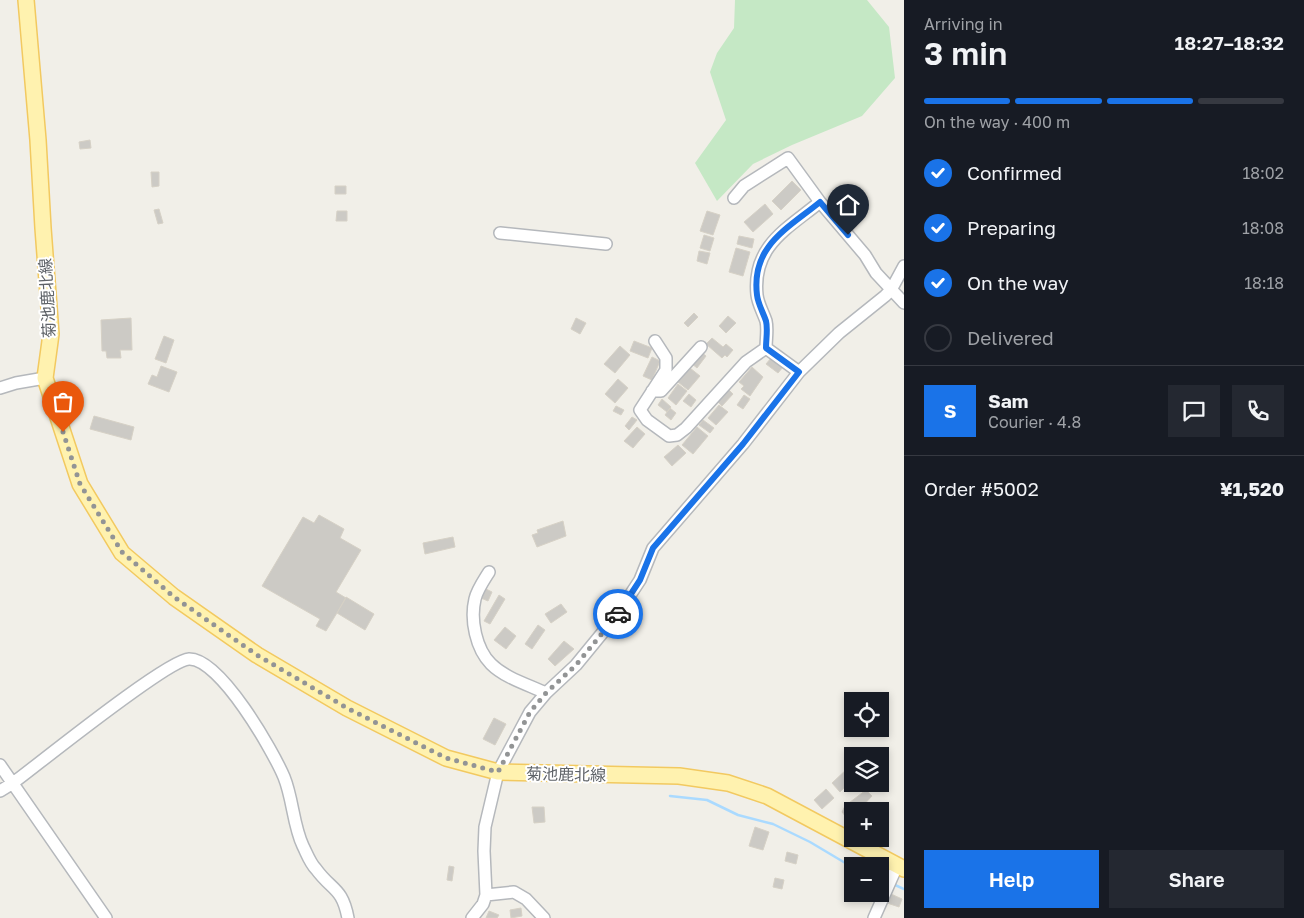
<!DOCTYPE html>
<meta charset="utf-8">
<style>
body{margin:0;font-family:"Golos Text","Noto Sans JP",sans-serif;background:#242831;color:#f1f3f6;height:100vh;display:flex;flex-direction:column;font-size:19px;white-space:nowrap}
*{box-sizing:border-box;margin:0}
p{font-size:16px;color:#9ea1a6}
.icon{flex:none;width:28px;height:28px;fill:none;stroke:currentColor;stroke-width:2;stroke-linecap:round;stroke-linejoin:round}
.map{position:relative;flex:1;overflow:hidden}
.panel{display:flex;flex-direction:column;background:#171b24;width:400px}
.panel>*{flex:none}
.tools{position:absolute;left:844px;top:692px;display:grid;gap:10px}
.tools a{display:grid;place-items:center;width:45px;height:45px;border-radius:0px;background:#171b24;box-shadow:0 2px 8px #0003;font-size:25px}
.pin{position:absolute;display:grid;place-items:center;width:42px;height:42px;color:#fff;margin:-51px -21px;border-radius:50% 50% 50% 0;rotate:-45deg;box-shadow:0 0 5px #0007}
.pin .icon{rotate:45deg}
.courier{position:absolute;display:grid;place-items:center;width:50px;height:50px;margin:-25px;border:4px solid #1a73e8;border-radius:50%;background:#fff;color:#222;box-shadow:0 1px 6px #0007}
.overview em{font-style:normal;font-weight:600}
.overview div{display:flex;flex-direction:column-reverse}
.overview{display:flex;align-items:center;justify-content:space-between;height:85px;padding:0 20px}
h1{font-size:32px;font-weight:600;line-height:38px}
.bar{display:grid;grid-template-columns:repeat(4,1fr);gap:8px 5px;align-content:center;height:60px;padding:0 20px}
.bar i{height:6px;border-radius:4px;background:#363941}
.bar .active{background:#1a73e8}
.bar p{grid-column:span 4}
.line{display:flex;align-items:center;gap:12px;padding:0 20px;border-top:1px solid #363941}
.line div{flex:1}
.round{display:grid;place-items:center;flex:none;width:52px;height:52px;border-radius:0px;background:#242831}
ol{padding:0 20px;list-style:none}
li{display:flex;align-items:center;gap:15px;height:55px}
li p{margin-inline-start:auto}
li .icon{padding:5px;border-radius:50%;background:#1a73e8;color:#fff;stroke-width:4}
li:last-child{color:#9ea1a6}
li i{width:28px;height:28px;border:2px solid #363941;border-radius:50%}
.cta{display:flex;gap:10px;margin-top:auto;padding:10px 20px}
.cta a{flex:1;height:58px;border-radius:0px;background:#1a73e8;color:#fff;font-size:20px;font-weight:600;line-height:58px;text-align:center}
.cta a+a{background:#242831;color:#f1f3f6}
main{display:flex;flex:1;min-height:0}
.map>svg:first-child{display:block}
.green{fill:#c5e8c5}
.lines{fill:none;stroke-linecap:round;stroke-linejoin:round}
.stream{stroke:#aadaff;stroke-width:2.5}
.building{fill:#cccac5;stroke:#d6d1c6}
.minor-casing{stroke:#b5b8bc;stroke-width:14}
.major-casing{stroke:#f2c960;stroke-width:18}
.minor{stroke:#fff;stroke-width:11}
.major{stroke:#fff2af;stroke-width:15}
.done{stroke:#929495;stroke-width:5;stroke-dasharray:0 9}
.route{stroke:#1a73e8;stroke-width:6}
.labels{text-anchor:middle;stroke-width:4;stroke-linejoin:round;paint-order:stroke}
.street-label{font-size:16px;fill:#5f6368;stroke:#fff}
</style>
<main>
<div class="map">
<svg width="904" height="918" viewBox="0 0 904 918">
<rect width="100%" height="100%" fill="#f1efe8"/>
<path class="green" d="M735,0H867L889,27L895,78L862,116L792,145L753,164L717,201L695,163L726,120L710,72L717,53L734,28Z"/>
<g class="lines">
<path class="stream" d="M670,796L707,800L738,815L773,824L810,842L852,867
M893,884L904,889"/>
</g>
<path class="building" d="M90,140L91,148L80,149L79,142Z
M151,172H159V186L152,187Z
M792,181L801,190L781,210L772,201Z
M335,186H346V194H335Z
M765,204L773,214L753,232L744,222Z
M159,209L163,223L158,224L154,210Z
M337,211H347V221H336Z
M707,211L720,215L713,235L700,231Z
M704,235L714,238L710,251L700,248Z
M739,236L754,239L752,248L737,244Z
M736,248L750,252L743,276L729,272Z
M699,251L710,253L707,264L697,261Z
M694,313L698,317L688,327L684,323Z
M728,316L736,323L726,333L719,326Z
M131,318L132,350H120L121,358H107L106,351H102L101,320Z
M576,318L586,323L580,334L571,329Z
M164,336L174,340L166,363L155,359Z
M712,338L723,347L726,344L733,350L727,357L725,355L722,358L706,344Z
M634,341L652,348L648,358L630,351Z
M620,346L630,355L615,373L604,364Z
M700,351L706,356L697,368L691,363Z
M652,357L660,361L652,380L643,376Z
M771,358L783,367L778,373L766,364Z
M161,366L177,372L169,392L148,384L152,375L157,377Z
M752,367L763,377L750,396L741,389L744,386L739,382Z
M690,368L700,376L688,390L678,382Z
M618,379L628,388L615,403L605,394Z
M678,384L687,391L676,405L668,398Z
M727,388L733,394L722,406L716,400Z
M689,394L696,400L691,407L683,401Z
M744,395L750,399L743,409L737,405Z
M662,399L671,407L667,412L658,405Z
M719,405L728,412L716,425L708,418Z
M616,406L624,410L621,415L613,411Z
M670,408L676,413L671,420L665,415Z
M94,416L134,427L131,440L90,429Z
M632,417L637,420L629,430L625,426Z
M703,420L714,428L710,433L699,425Z
M637,427L645,434L633,448L624,441Z
M697,427L708,436L693,454L682,445Z
M678,445L686,453L672,466L664,457Z
M319,515L344,529L340,538L361,550L336,592L346,598L326,631L316,626L320,619L262,586L303,517L314,523Z
M563,521L566,536L537,547L532,535L538,533L537,530Z
M453,537L455,547L425,554L423,543Z
M486,589L492,592L488,601L481,598Z
M499,595L505,599L490,624L484,621Z
M346,597L374,614L365,630L337,613Z
M561,604L567,612L551,623L545,614Z
M538,625L545,630L532,649L525,644Z
M505,627L516,636L506,649L494,640Z
M564,641L574,649L555,666L548,659Z
M494,718L506,724L495,745L483,739Z
M848,768L852,773V784H855L852,786L849,783L840,792L832,783Z
M826,789L834,798L822,809L814,800Z
M866,790L872,796L858,811L851,812L846,817L842,812L845,806Z
M532,807H544L545,822L534,823Z
M755,827L769,832L763,850L749,846Z
M787,852L798,855L796,864L785,861Z
M449,866L454,867L452,881L447,880Z
M775,878L784,880L782,889L773,887Z
M891,894L902,899L899,907L887,903Z
M521,908L522,916L511,918L510,910Z
M489,911L499,915L497,918H486Z"/>
<g class="lines">
<defs>
<path id="minor" d="M734,198L744,186L788,158L820,202
M500,233L606,244
M655,341L666,358V370L640,410L647,420L669,436L677,435L686,428L746,362L766,348
M766,348C766,339 768,329 766,321C763,312 758,304 757,295C752,246 787,229 820,202L865,255L876,273L904,303
M766,348L799,372
M0,388L16,383L45,378
M652,391H661L701,347
M489,572C484,580 477,590 475,599C470,620 476,649 491,664C505,678 529,685 546,693
M0,765L106,918
M0,791L13,783C40,763 167,660 189,659C220,658 273,751 284,777C293,799 293,825 303,846C307,854 310,863 316,869C332,891 342,887 348,918
M486,895L514,892L526,899L544,918
M472,918L483,904L486,895L484,851L485,827L498,772L530,712L546,693L576,665L617,615L640,580L653,548L743,444L799,372L839,333L885,296L891,290L904,266
M874,918L897,866"/>
<path id="major" d="M26,0L38,140L43,228L51,334L45,378L80,484L122,553L174,597L257,655L347,708L446,758L498,772L679,776L728,783L767,796L904,869"/>
</defs>
<use href="#minor" class="minor-casing"/>
<use href="#major" class="major-casing"/>
<use href="#minor" class="minor"/>
<use href="#major" class="major"/>
</g>
<g class="lines">
<path class="done" d="M63,432L80,484L122,552L174,597L257,655L347,708L446,758L498,772L530,712L546,693L576,665L618,614"/>
<path class="route" d="M618,614L640,580L653,548L743,444L799,372L766,348C766,339 768,329 766,321C763,312 758,304 757,295C751,246 787,229 820,202L848,235"/>
</g>
<g class="labels">
<g class="street-label">
<text transform="translate(47 298) rotate(-93)" y="6">菊池鹿北線</text>
<text transform="translate(566 774) rotate(1)" y="6">菊池鹿北線</text>
</g>
</g>
</svg>
<div class="tools">
<a><svg class="icon" aria-label="locate" viewBox="0 0 24 24"><circle cx="12" cy="12" r="6"/><path d="M12 2v4M12 18v4M2 12h4M18 12h4"/></svg></a>
<a><svg class="icon" aria-label="layers" viewBox="0 0 24 24"><path d="M12 4l9 5-9 5-9-5zM3 14l9 5 9-5"/></svg></a>
<a>+</a>
<a>−</a>
</div>
<div class="pin" style="left:63px;top:432px;background:#ea580c"><svg class="icon" aria-label="bag" viewBox="0 0 24 24"><path d="M5 8h14l-1 12H6zM9 8a3 3 0 0 1 6 0"/></svg></div>
<div class="pin" style="left:848px;top:235px;background:#1f2937"><svg class="icon" aria-label="home" viewBox="0 0 24 24"><path d="M3 11l9-7 9 7M6 9v11h12V9"/></svg></div>
<div class="courier" style="left:618px;top:614px"><svg class="icon" aria-label="car" viewBox="0 0 24 24"><path d="M5 17H2v-5l4-1 3-4h7l3 4 3 1v5h-3M9 17h6M6 11h13"/><circle cx="7" cy="17" r="2"/><circle cx="17" cy="17" r="2"/></svg></div>
</div>
<section class="panel">
<div class="overview"><div><h1>3 min</h1><p>Arriving in</p></div><em>18:27–18:32</em></div>
<div class="bar"><i class="active"></i><i class="active"></i><i class="active"></i><i></i><p>On the way · 400 m</p></div>
<ol>
<li><svg class="icon" aria-label="check" viewBox="0 0 24 24"><path d="M5 12l5 5 9-10"/></svg>Confirmed<p>18:02</p></li>
<li><svg class="icon" aria-label="check" viewBox="0 0 24 24"><path d="M5 12l5 5 9-10"/></svg>Preparing<p>18:08</p></li>
<li><svg class="icon" aria-label="check" viewBox="0 0 24 24"><path d="M5 12l5 5 9-10"/></svg>On the way<p>18:18</p></li>
<li><i></i>Delivered</li>
</ol>
<div class="line" style="height:90px"><b class="round" style="background:#1a73e8;color:#fff">S</b><div><b>Sam</b><p>Courier · 4.8</p></div><a class="round"><svg class="icon" aria-label="chat" viewBox="0 0 24 24"><path d="M4 5h16v11H9l-5 4z"/></svg></a><a class="round"><svg class="icon" aria-label="phone" viewBox="0 0 24 24"><path d="M5 4h4l2 5-3 2q2 4 5 5l2-3 5 2v4C11 20 4 13 5 4z"/></svg></a></div>
<div class="line" style="height:65px"><div>Order #5002</div><b>¥1,520</b></div>
<div class="cta"><a>Help</a><a>Share</a></div>
</section>
</main>
